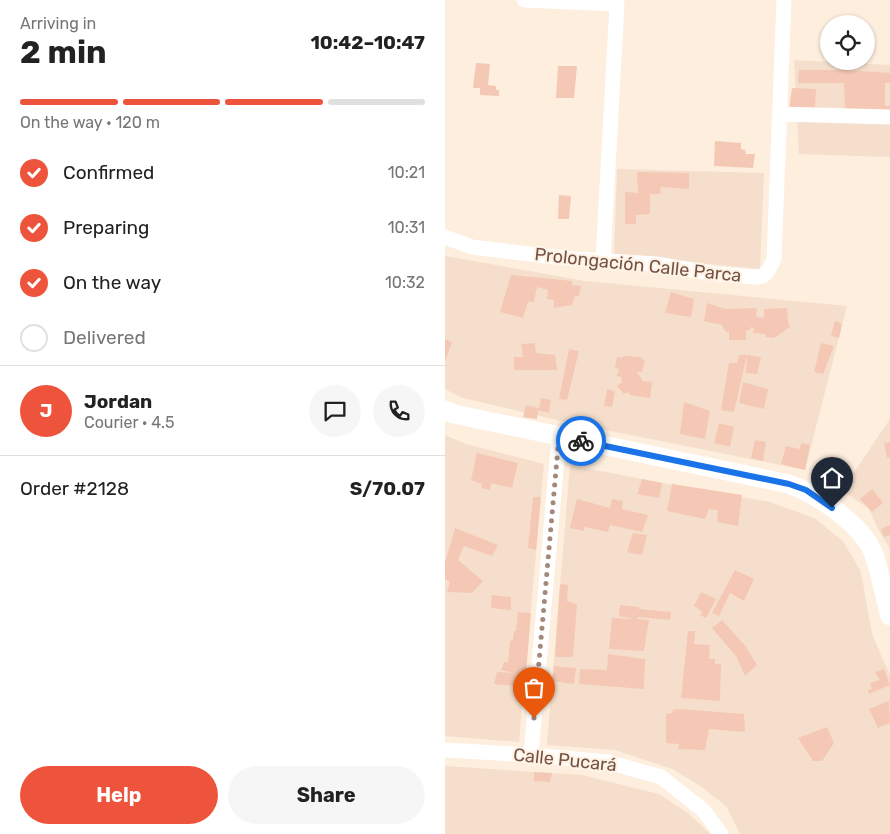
<!DOCTYPE html>
<meta charset="utf-8">
<style>
body{margin:0;font-family:Rubik,sans-serif;background:#f6f6f6;color:#222;height:100vh;display:flex;flex-direction:column;font-size:19px;white-space:nowrap}
*{box-sizing:border-box;margin:0}
p{font-size:16px;color:#767676}
.icon{flex:none;width:28px;height:28px;fill:none;stroke:currentColor;stroke-width:2;stroke-linecap:round;stroke-linejoin:round}
.map{position:relative;flex:1;overflow:hidden}
.details{display:flex;flex-direction:column;background:#fff;width:445px}
.details>*{flex:none}
.controls{position:absolute;left:375px;top:15px;display:grid;gap:10px}
.controls a{display:grid;place-items:center;width:55px;height:55px;border-radius:50%;background:#fff;box-shadow:0 1px 4px #0004;font-size:25px}
.pin{position:absolute;display:grid;place-items:center;width:42px;height:42px;color:#fff;margin:-51px -21px;border-radius:50% 50% 50% 0;rotate:-45deg;box-shadow:0 0 5px #0007}
.pin .icon{rotate:45deg}
.courier{position:absolute;display:grid;place-items:center;width:50px;height:50px;margin:-25px;border:4px solid #1a73e8;border-radius:50%;background:#fff;color:#222;box-shadow:0 1px 6px #0007}
.overview em{font-style:normal;font-weight:700}
.overview div{display:flex;flex-direction:column-reverse}
.overview{display:flex;align-items:center;justify-content:space-between;height:85px;padding:0 20px}
h1{font-size:32px;font-weight:700;line-height:38px}
.bar{display:grid;grid-template-columns:repeat(4,1fr);gap:8px 5px;align-content:center;height:60px;padding:0 20px}
.bar i{height:6px;border-radius:4px;background:#e0e0e0}
.bar .selected{background:#ee543c}
.bar p{grid-column:span 4}
.line{display:flex;align-items:center;gap:12px;padding:0 20px;border-top:1px solid #e0e0e0}
.line div{flex:1}
.round{display:grid;place-items:center;flex:none;width:52px;height:52px;border-radius:26px;background:#f6f6f6}
ol{padding:0 20px;list-style:none}
li{display:flex;align-items:center;gap:15px;height:55px}
li p{margin-inline-start:auto}
li .icon{padding:5px;border-radius:50%;background:#ee543c;color:#fff;stroke-width:4}
li:last-child{color:#767676}
li i{width:28px;height:28px;border:2px solid #e0e0e0;border-radius:50%}
.action{display:flex;gap:10px;margin-top:auto;padding:10px 20px}
.action a{flex:1;height:58px;border-radius:30px;background:#ee543c;color:#fff;font-size:20px;font-weight:700;line-height:58px;text-align:center}
.action a+a{background:#f6f6f6;color:#222}
main{display:flex;flex:1;min-height:0}
.map>svg:first-child{display:block}
.residential{fill:#f5dfcc}
.building{fill:#f4c8b4}
.lines{fill:none;stroke-linecap:round;stroke-linejoin:round}
.minor{stroke:#fff;stroke-width:15}
.tertiary{stroke:#fff;stroke-width:19}
.done{stroke:#a4897b;stroke-width:5;stroke-dasharray:0 9}
.route{stroke:#1a73e8;stroke-width:6}
.labels{text-anchor:middle;stroke-width:4.5;stroke-linejoin:round;paint-order:stroke}
.street-label{font-size:18px;fill:#745245;stroke:#fff3e5}
</style>
<main>
<section class="details">
<div class="overview"><div><h1>2 min</h1><p>Arriving in</p></div><em>10:42–10:47</em></div>
<div class="bar"><i class="selected"></i><i class="selected"></i><i class="selected"></i><i></i><p>On the way · 120 m</p></div>
<ol>
<li><svg class="icon" aria-label="check" viewBox="0 0 24 24"><path d="M5 12l5 5 9-10"/></svg>Confirmed<p>10:21</p></li>
<li><svg class="icon" aria-label="check" viewBox="0 0 24 24"><path d="M5 12l5 5 9-10"/></svg>Preparing<p>10:31</p></li>
<li><svg class="icon" aria-label="check" viewBox="0 0 24 24"><path d="M5 12l5 5 9-10"/></svg>On the way<p>10:32</p></li>
<li><i></i>Delivered</li>
</ol>
<div class="line" style="height:90px"><b class="round" style="background:#ee543c;color:#fff">J</b><div><b>Jordan</b><p>Courier · 4.5</p></div><a class="round"><svg class="icon" aria-label="chat" viewBox="0 0 24 24"><path d="M4 5h16v11H9l-5 4z"/></svg></a><a class="round"><svg class="icon" aria-label="phone" viewBox="0 0 24 24"><path d="M5 4h4l2 5-3 2q2 4 5 5l2-3 5 2v4C11 20 4 13 5 4z"/></svg></a></div>
<div class="line" style="height:65px"><div>Order #2128</div><b>S/70.07</b></div>
<div class="action"><a>Help</a><a>Share</a></div>
</section>
<div class="map">
<svg width="445" height="834" viewBox="0 0 445 834">
<rect width="100%" height="100%" fill="#fdeede"/>
<path class="residential" d="M349,60L445,65V157L354,154Z
M172,169L319,173L315,269L169,255Z
M0,256L140,281L402,306L360,470L116,421L18,398L0,389Z
M445,419V549L433,529L424,509L397,490Z
M0,435L21,444L99,464L74,742L0,736Z
M125,465L217,483L325,502L369,518L398,541L416,572L427,634L445,675V834H295L281,806L254,785L227,769L170,750L102,745Z
M0,766L137,775L214,794L243,813L265,834H0Z"/>
<path class="building" d="M31,63L45,64L43,85L51,86V90H54V96L35,95V88H28Z
M113,66H132L129,98H111Z
M354,70H400L445,73V83H440V106H445V112L400,109L399,83H353Z
M347,88L371,89L370,110L344,109Z
M270,141L296,143V149L300,150L301,154H310L308,168L269,166Z
M192,172L244,173V189L216,187L215,194H205V214L191,215V224H180V192L193,193Z
M114,195L126,196L124,219H113Z
M66,275L127,281V285L136,286L134,296H130L127,305L109,308V300L102,299L103,290L92,287L89,302H83L78,318L55,312Z
M226,292L249,299L246,317L220,313Z
M262,303L281,309L312,308L311,317L319,318V309L342,308L343,322L345,327L329,338L321,337L320,334L308,333L309,328L306,327L305,330H301V340H284V332H281L276,324H272L259,321Z
M390,321L397,324L394,338L386,336Z
M0,339L7,342L0,361Z
M90,343L91,353L110,355L112,370H69V357H78L76,344Z
M376,343L389,346L378,374L369,372Z
M124,349L134,351L122,400L114,399Z
M294,355H302L289,412L276,410L284,363H292Z
M302,355L316,357L312,374L301,373Z
M179,356L195,357L200,361L197,372H192L198,381L207,382L205,398L185,395L183,392L179,394L172,386L177,382L176,377L172,376L174,369L170,368L172,357L177,358Z
M298,382L323,389L319,409L294,403Z
M162,389L170,391L167,407L159,406Z
M96,398L106,400L104,413L93,410L92,419L78,417L81,405L94,408Z
M239,402L265,411L260,439L235,434Z
M274,423L289,427L285,447L269,443Z
M310,440L321,442L318,461L306,458Z
M445,442V457L442,458L439,443Z
M356,443L365,445L360,470L336,464L341,446L355,449Z
M32,453L73,463L67,488L46,483L45,490L36,488L37,484L26,480Z
M197,479L217,483L214,498L192,494Z
M227,484L297,495L293,526L272,522L273,510L264,509L260,519L222,511Z
M427,489L438,503L427,512L415,499Z
M88,497H96L91,550L83,548Z
M132,499L165,508L167,499L178,501L177,509L203,515L197,532L165,525L163,532L139,527V531L125,528Z
M445,525V535L439,537L436,529Z
M10,528L53,545L47,556L19,546L13,560L38,581L27,593L2,592L5,582L0,579V563Z
M188,533L202,535L197,555L182,552Z
M290,570L309,579L299,601L285,593L274,616L267,613Z
M115,584L123,585L122,601L132,604L128,657H110Z
M256,592L271,599L261,618L255,615L258,612L249,606Z
M47,595L66,597V610L46,608Z
M175,605L194,607V609L226,612L225,620L193,617L192,619L204,620L199,651L164,649L167,618L190,619L174,616Z
M73,612L86,613L81,674L74,673L73,686L49,684L52,672L69,673L56,670L59,662H63L65,641L68,640L69,631H71Z
M277,620L301,647L312,665L300,676L291,656L267,628Z
M243,631H250L249,644L265,645L264,659H270V664H276L275,701L236,698Z
M163,654L200,659L199,689L134,684L135,669L162,670Z
M109,666L131,668L129,684L107,681Z
M439,669L445,685L424,694L423,690L427,689L425,683L435,680L430,672Z
M444,701L445,723L433,728L424,709Z
M235,709L299,714L300,732L264,729L260,750L233,749L234,744L221,743V714L227,713L228,710Z
M382,727L389,743L377,761H368L353,738Z
M89,772L107,773L105,782L89,781Z"/>
<g class="lines">
<path class="minor" d="M79,0L172,4L158,260
M334,114L445,117
M0,237L27,247L117,258L211,264L271,274L310,277L318,276L323,271L329,259L339,0
M0,750L86,755L163,762L216,777L258,810L276,834
M86,755L114,436"/>
<path class="tertiary" d="M0,410L9,414L344,484C372,494 419,526 429,555C436,575 439,596 445,616"/>
</g>
<g class="lines">
<path class="done" d="M89,718L114,436L136,441"/>
<path class="route" d="M136,441L344,484L361,490L387,508"/>
</g>
<g class="labels">
<g class="street-label">
<text transform="translate(193 265) rotate(6)" y="6">Prolongación Calle Parca</text>
<text transform="translate(120 760) rotate(6)" y="6">Calle Pucará</text>
</g>
</g>
</svg>
<div class="controls">
<a><svg class="icon" aria-label="locate" viewBox="0 0 24 24"><circle cx="12" cy="12" r="6"/><path d="M12 2v4M12 18v4M2 12h4M18 12h4"/></svg></a>
</div>
<div class="pin" style="left:89px;top:718px;background:#ea580c"><svg class="icon" aria-label="bag" viewBox="0 0 24 24"><path d="M5 8h14l-1 12H6zM9 8a3 3 0 0 1 6 0"/></svg></div>
<div class="pin" style="left:387px;top:508px;background:#1f2937"><svg class="icon" aria-label="home" viewBox="0 0 24 24"><path d="M3 11l9-7 9 7M6 9v11h12V9"/></svg></div>
<div class="courier" style="left:136px;top:441px"><svg class="icon" aria-label="bike" viewBox="0 0 24 24"><circle cx="6" cy="16" r="4"/><circle cx="18" cy="16" r="4"/><path d="M6 16l4-8h5l3 8M10 8l3 8H6M13 5h3"/></svg></div>
</div>
</main>
